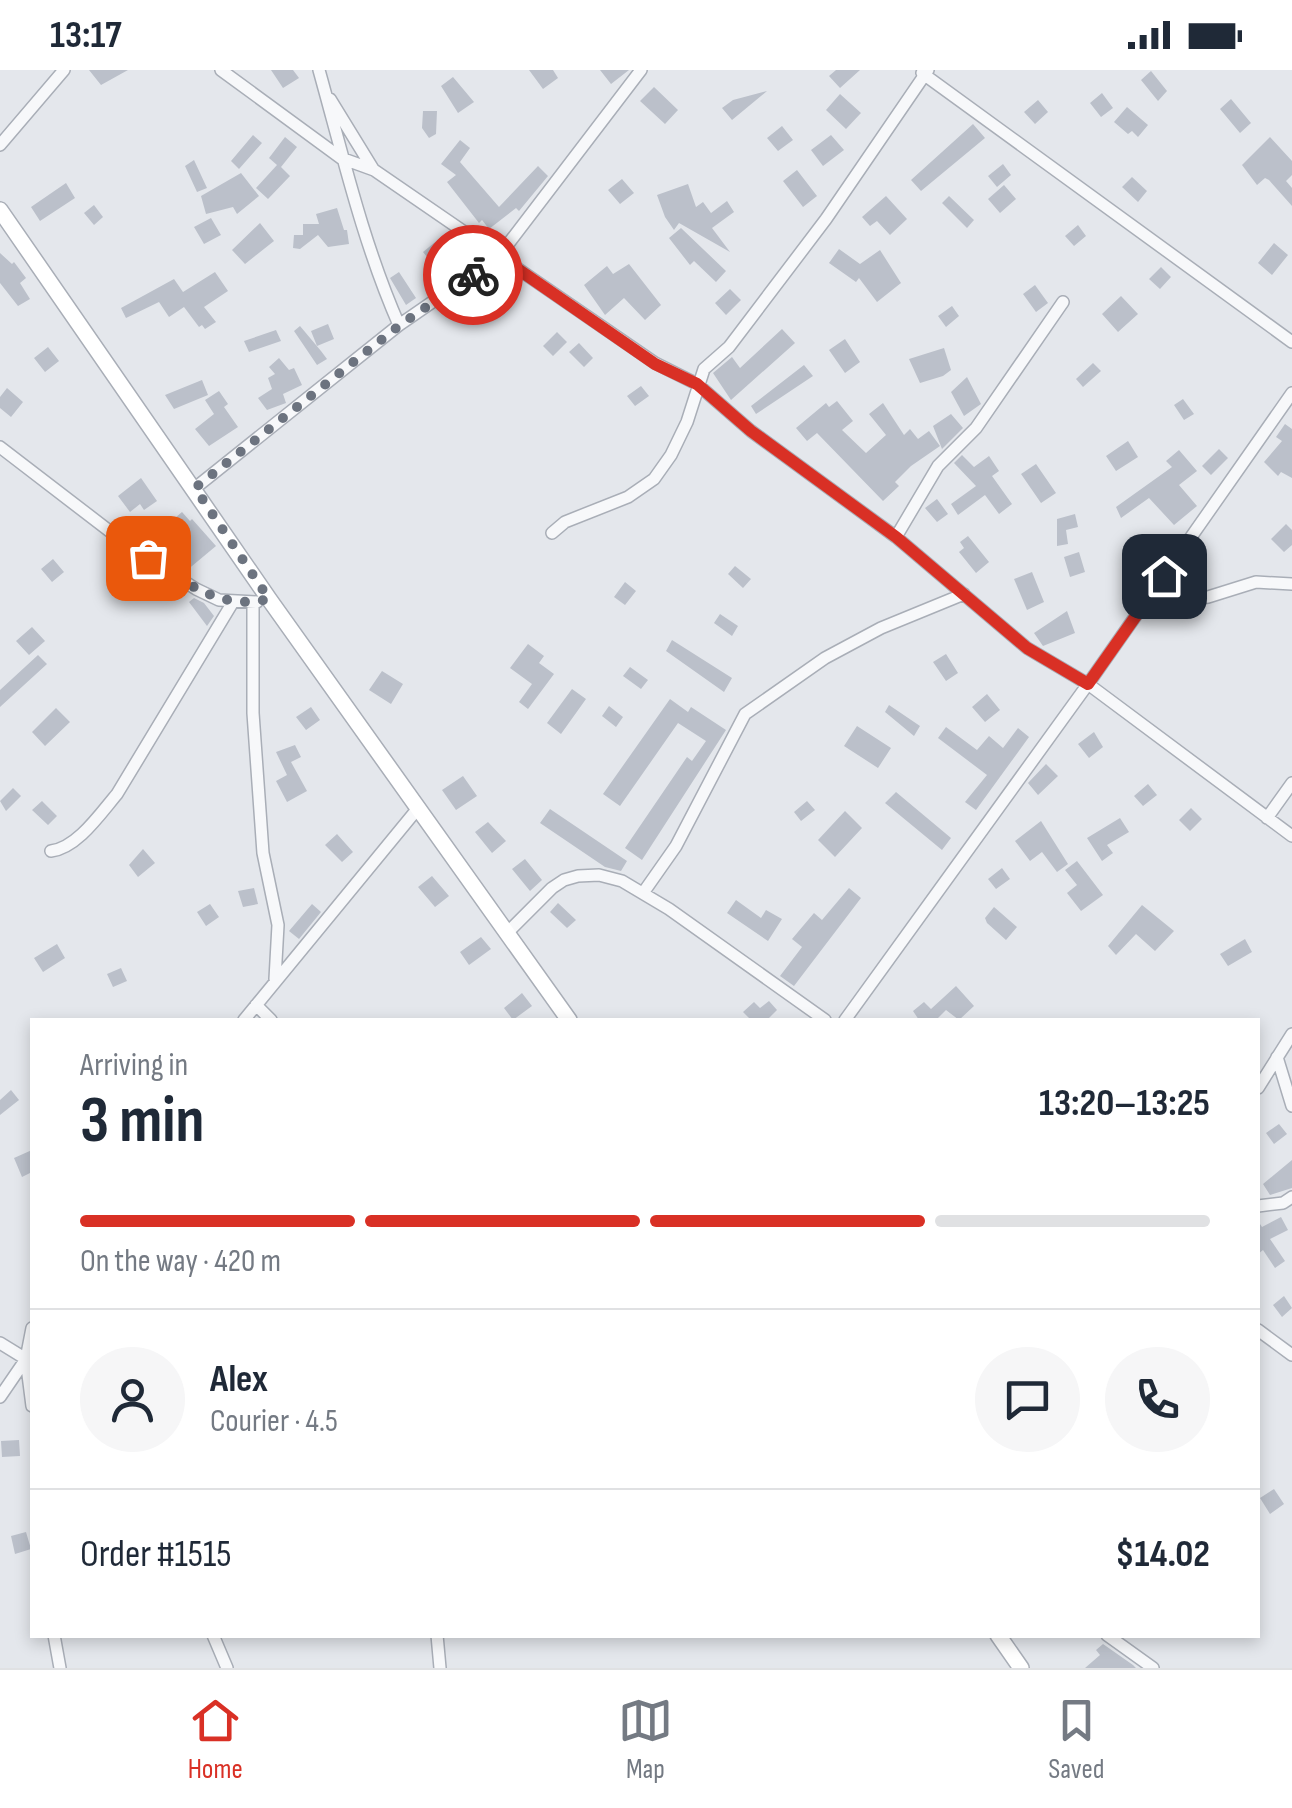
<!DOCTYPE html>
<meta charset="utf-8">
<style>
body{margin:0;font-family:"Sofia Sans Condensed",sans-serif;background:#f6f6f7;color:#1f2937;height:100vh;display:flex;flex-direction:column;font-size:38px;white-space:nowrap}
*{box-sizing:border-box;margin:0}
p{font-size:32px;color:#747a83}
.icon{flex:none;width:55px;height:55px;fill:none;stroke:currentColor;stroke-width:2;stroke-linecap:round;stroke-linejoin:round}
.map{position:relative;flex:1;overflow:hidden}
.sheet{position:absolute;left:30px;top:948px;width:1230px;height:620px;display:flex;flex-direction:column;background:#fff;border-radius:0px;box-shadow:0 5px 15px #0003}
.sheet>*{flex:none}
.pin{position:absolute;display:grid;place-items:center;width:85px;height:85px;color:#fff;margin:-42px;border-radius:20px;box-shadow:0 5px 15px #0006}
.courier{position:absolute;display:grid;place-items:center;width:100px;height:100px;margin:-50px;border:8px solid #d93025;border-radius:50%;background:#fff;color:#222;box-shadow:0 2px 12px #0007}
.overview em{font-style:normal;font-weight:700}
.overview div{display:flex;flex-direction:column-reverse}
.overview{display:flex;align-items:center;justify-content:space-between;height:170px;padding:0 50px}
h1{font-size:65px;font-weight:700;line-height:75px}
.bar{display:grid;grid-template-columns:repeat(4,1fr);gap:15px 10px;align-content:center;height:120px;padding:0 50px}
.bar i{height:12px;border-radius:8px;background:#e0e1e3}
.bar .current{background:#d93025}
.bar p{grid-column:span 4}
.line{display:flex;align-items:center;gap:25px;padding:0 50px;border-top:2px solid #e0e1e3}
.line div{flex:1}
.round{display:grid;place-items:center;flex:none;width:105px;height:105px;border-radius:52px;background:#f6f6f7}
.status{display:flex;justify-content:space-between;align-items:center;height:70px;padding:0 50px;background:#fff;direction:ltr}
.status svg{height:28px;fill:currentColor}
.tabs{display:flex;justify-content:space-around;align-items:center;height:140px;border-top:2px solid #e0e1e3;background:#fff;font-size:28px;color:#747a83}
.tabs a{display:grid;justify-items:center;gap:5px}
.tabs .current{color:#d93025}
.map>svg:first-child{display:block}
.building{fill:#bbc0ca}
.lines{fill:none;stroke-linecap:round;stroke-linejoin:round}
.street-casing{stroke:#a9aeb7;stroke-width:14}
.secondary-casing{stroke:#a9aeb7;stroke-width:18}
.street{stroke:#f7f8fa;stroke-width:11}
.secondary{stroke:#fff;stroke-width:15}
.done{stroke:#6c737f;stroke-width:10;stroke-dasharray:0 18}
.route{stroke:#d93025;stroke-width:12}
</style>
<div class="status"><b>13:17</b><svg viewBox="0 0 49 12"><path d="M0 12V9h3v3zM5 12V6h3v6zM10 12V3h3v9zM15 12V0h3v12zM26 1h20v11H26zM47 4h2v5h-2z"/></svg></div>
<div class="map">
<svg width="1292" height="1598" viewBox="0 0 1292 1598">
<rect width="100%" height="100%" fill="#e4e7ec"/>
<path class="building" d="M89,0H128L101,15Z
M271,0H293L299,8L283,18Z
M529,0H553L558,8L543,19Z
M600,0H629L611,14Z
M836,0H860L840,18L829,6Z
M1151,1L1167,21L1158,31L1141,10Z
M453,7L474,32L458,43L441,16Z
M654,17L678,40L665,54L640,31Z
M767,21L732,50L722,38L733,30Z
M1102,23L1113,38L1101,47L1090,33Z
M840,24L861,43L846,59L826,40Z
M1231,29L1251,53L1240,63L1220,39Z
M1038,30L1048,42L1035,54L1024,42Z
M1127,37L1148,55L1138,67L1132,61L1128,64L1114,52Z
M423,41H437L436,64L429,68L422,58Z
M973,54L985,68L921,121L911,110Z
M782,56L793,70L778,81L767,68Z
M253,65L262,73L239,99L231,91Z
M831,65L844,80L823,96L811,80Z
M285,67L297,77L281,97L290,106L268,129L256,118L277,95L269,88Z
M1270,67L1292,91V105L1286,111L1292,118V136L1269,110L1265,108L1257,115L1242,95Z
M460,70L470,78L460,92L499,137L538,96L548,106L519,141L516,138L489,159L482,150L479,153L447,112L456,105L441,94Z
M194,90L207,118L197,122L185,96Z
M1003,94L1011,105L997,117L988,106Z
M797,100L817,126L803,137L783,111Z
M241,103L259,126L237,144L233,137L206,144L201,126Z
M1132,107L1147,121L1138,132L1122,117Z
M622,109L634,123L620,134L608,120Z
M66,113L75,128L40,151L31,137Z
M688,114L696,137L703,132L711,143L727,131L734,142L712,158L730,182L679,153L674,160L665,147L657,125Z
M1004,115L1016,129L1000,143L988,129Z
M886,126L907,149L890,165L877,151L870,156L862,147Z
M949,126L974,150L967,158L942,133Z
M94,135L103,147L94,155L84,143Z
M337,138L344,160H347L349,174L328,177L318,165L300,179L293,178L294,165H303V154H319L316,144Z
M211,148L221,165L204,174L194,157Z
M260,153L274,171L245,194L232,180Z
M1078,155L1086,166L1074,176L1065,166Z
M681,158L726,201L716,212L694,191L690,195L669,168Z
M445,164L455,177L445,185L452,194L440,203L423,182Z
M1274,173L1288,185L1272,205L1258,193Z
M839,179L860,194L880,180L901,213L877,232L859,208L856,212L829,193Z
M0,183L12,194L14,192L26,208L20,213L30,229L18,236L0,213Z
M629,194L661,235L645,250L624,228L605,245L584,215L607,196L613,204Z
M1161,197L1171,207L1160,219L1149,209Z
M215,202L228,221L204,237L216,252L205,259L202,255L199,257L184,237L169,247L159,232L126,248L121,238L174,209L183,222Z
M399,202L416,228L406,235L390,208Z
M1035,215L1048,233L1036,242L1023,224Z
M730,219L741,230L726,245L715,233Z
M1121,226L1138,244L1118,262L1102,244Z
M952,236L959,246L946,257L938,246Z
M328,254L334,269L317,276L311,261Z
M300,256L321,281L327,289L317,295L294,261Z
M782,259L795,273L731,330L713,303L732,287L740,298Z
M276,260L281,271L249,282L244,271Z
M557,262L567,272L553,286L543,276Z
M845,269L860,292L845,303L829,280Z
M579,273L593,288L584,297L569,282Z
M48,277L59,291L45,302L34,288Z
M944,278L951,300L943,306L920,313L909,289Z
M279,288L289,300L294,298L302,315L283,324L286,333L267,340L258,328L272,319L268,308L275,304L269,297Z
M1093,293L1101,301L1083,317L1076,309Z
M804,295L813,306L756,344L751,336Z
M967,307L981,334L964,346L951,322Z
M202,310L208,325L174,339L165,325Z
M641,316L649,326L635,336L627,326Z
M7,318L23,332L11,347L0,338V327Z
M219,321L228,334L224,337L238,357L209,376L195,359L214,344L205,330Z
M1183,329L1194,344L1184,350L1174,335Z
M837,331L853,351L842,360L866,383L886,365L869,344L883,333L904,365L910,359L918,369L929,361L940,376L911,396L895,412L899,416L883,431L817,363L807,371L796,358L826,333L829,337Z
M951,344L963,358L942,379L933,356Z
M1285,354L1292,359V408L1281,402L1278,406L1264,392L1282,371L1276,367Z
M1128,371L1138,387L1116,401L1106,386Z
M1219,379L1228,388L1211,405L1202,396Z
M1179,380L1197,401L1179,415L1197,436L1174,455L1149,428L1121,448L1116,437L1172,397L1166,391Z
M962,385L974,397L989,386L999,401L992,406L1012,434L999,444L985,425L958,445L951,434L976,416L954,393Z
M1036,394L1056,423L1041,433L1021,404Z
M141,408L157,431L144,440L140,434L130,442L118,426Z
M937,429L948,444L937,452L925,438Z
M182,442L190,451L192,449L216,476L186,501L161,481L157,483L148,471Z
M1075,444L1078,457L1066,460L1068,474L1057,476V449Z
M1286,454L1292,460V475L1284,482L1271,469Z
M968,466L989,492L976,503L959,482L964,478L960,472Z
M1079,482L1085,502L1070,507L1064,487Z
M53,489L64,502L52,512L41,499Z
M143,496L153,510L144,517L133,504Z
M735,496L751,509L743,518L728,504Z
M1032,502L1044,532L1027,540L1014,509Z
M625,512L636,521L625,535L614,527Z
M194,528L204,533L214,546L207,556L189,532Z
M1067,541L1075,563L1043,576L1034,563Z
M720,544L738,556L732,566L714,553Z
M32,557L45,571L29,585L16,571Z
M672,570L732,608L724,622L666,581Z
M528,574L544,586L539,593L554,604L528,639L519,632L532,614L510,598Z
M946,584L958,603L946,611L933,592Z
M38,585L47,594L0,637V620Z
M630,597L648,610L641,619L623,606Z
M382,601L403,614L391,634L369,620Z
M572,619L586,629L561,664L547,653Z
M987,624L1000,640L985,652L972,637Z
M670,629L688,642L691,637L726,660L642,790L625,778L687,687L692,691L706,671L678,653L620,736L603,724Z
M889,635L920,656L914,666L885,642Z
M609,636L623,647L616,657L602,646Z
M311,637L320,650L306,660L296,647Z
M56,638L70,652L45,676L32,662Z
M857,656L891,678L878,698L844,676Z
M946,657L977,680L989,666L1003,678L1018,658L1029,667L976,740L965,732L987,705L938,668Z
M1094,662L1103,677L1089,688L1078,674Z
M295,675L301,687L291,692L307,721L287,732L276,711L287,705L276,682Z
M1046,694L1058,706L1038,725L1028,713Z
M463,706L477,726L456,740L442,720Z
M1148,714L1157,725L1143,736L1134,726Z
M13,718L21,726L6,741L0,731Z
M896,722L951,768L942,780L885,733Z
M42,731L57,746L48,755L32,740Z
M807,731L815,740L801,751L794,742Z
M1191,738L1202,749L1190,761L1179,750Z
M550,739L627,791L621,801L605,797L540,753Z
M845,741L862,758L835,787L818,770Z
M1120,748L1129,762L1107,775L1113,783L1102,791L1087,768Z
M1041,751L1068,794L1057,802L1042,782L1030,791L1015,771Z
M488,752L506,771L492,783L475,762Z
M337,764L353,782L342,792L325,775Z
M143,779L155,793L138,807L129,795Z
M525,789L542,810L530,821L512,799Z
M1077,791L1103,825L1081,841L1067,823L1077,815L1065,800Z
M1002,798L1010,809L996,819L988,809Z
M432,806L449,826L435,837L418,817Z
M254,818L258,834L243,837L238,821Z
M849,818L861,828L794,916L780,906L802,877L792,869L814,843L822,850Z
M736,830L761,848L766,840L782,849L768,871L727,843Z
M558,833L576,850L567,858L550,842Z
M210,834L219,847L206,856L197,842Z
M312,834L321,842L299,869L289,861Z
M1142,835L1174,861L1155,881L1136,864L1116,885L1108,876Z
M994,837L1017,857L1006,870L987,853L985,848Z
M481,867L491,879L469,895L460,882Z
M1245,869L1252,882L1228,896L1220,884Z
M57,874L65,888L43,902L34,888Z
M121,898L127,911L113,917L107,904Z
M956,916L974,936L959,950L946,940L938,948L940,950H919L913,941L924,932L931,939Z
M522,923L532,936L513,950L504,938Z
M769,931L777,940L769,948L771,950H747L749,948L743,942L754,932L760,938Z
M11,1020L19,1030L0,1045V1030Z
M1279,1054L1287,1064L1274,1074L1266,1063Z
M32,1080V1102L22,1107L14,1088Z
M1292,1090V1118L1270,1125L1263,1114Z
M1281,1147L1288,1160L1270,1169L1285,1191L1275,1198L1263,1180L1258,1184V1151L1262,1157Z
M1284,1226L1292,1238L1282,1247L1273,1235Z
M19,1370L20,1386L2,1387L1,1371Z
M1274,1419L1284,1434L1270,1444L1260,1428Z
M26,1462L31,1479L15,1484L11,1466Z
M1103,1574L1133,1595L1136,1598H1085L1100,1585L1096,1580Z"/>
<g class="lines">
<defs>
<path id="street" d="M221,0L341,88L374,100L655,293L697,314L751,361L896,467L1027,578L1088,614L1292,766
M319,0C343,86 363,173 399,255
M922,3L1292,272
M330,29L373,99
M0,75L64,0
M0,377L125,473L196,519L219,530L257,532
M195,418L399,255L499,186L641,0
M552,463L565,452L628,427L654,409L671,385L687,352L704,299L729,277L826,149L928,0
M896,467L938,396L976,358L1063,232
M253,533V643L263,783L278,855L275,909
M1142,536L1208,527L1256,512L1292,514
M1267,748L1292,713
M51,781C77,778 100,744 117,724L233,532
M643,823L676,776L745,644L825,588L881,558L964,524
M508,862L552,818L564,810L578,806L599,805L622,811L669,839L825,950
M256,935L271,950
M244,950L419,737
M845,950L1088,614L1292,323
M1277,987L1292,1036
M1258,1018L1292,964
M1258,1136L1283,1133L1292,1127
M32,1258L26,1289L32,1336
M1258,1260L1292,1285
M0,1273L26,1289L0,1327
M54,1565L60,1598
M213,1565L227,1598
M437,1565L440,1598
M1107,1565L1153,1598"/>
<path id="secondary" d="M0,140L269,529L569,950
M998,1565L1021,1598"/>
</defs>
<use href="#street" class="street-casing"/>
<use href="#secondary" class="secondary-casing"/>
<use href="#street" class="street"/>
<use href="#secondary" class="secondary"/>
</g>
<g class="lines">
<path class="done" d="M148,488C187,513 220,541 269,529L195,418L400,255L473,205"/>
<path class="route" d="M473,205L499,186L655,294L697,314L751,361L896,467L1027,578L1088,614L1164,506"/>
</g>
</svg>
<div class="pin" style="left:148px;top:488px;background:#ea580c"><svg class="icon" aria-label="bag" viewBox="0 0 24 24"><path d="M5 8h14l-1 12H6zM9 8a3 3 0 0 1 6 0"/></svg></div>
<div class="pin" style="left:1164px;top:506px;background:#1f2937"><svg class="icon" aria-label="home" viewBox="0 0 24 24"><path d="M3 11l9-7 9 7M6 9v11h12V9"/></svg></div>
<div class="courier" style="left:473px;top:205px"><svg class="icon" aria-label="bike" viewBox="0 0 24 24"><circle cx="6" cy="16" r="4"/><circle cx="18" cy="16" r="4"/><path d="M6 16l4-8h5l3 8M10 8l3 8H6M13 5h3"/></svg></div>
<section class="sheet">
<div class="overview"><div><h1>3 min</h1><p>Arriving in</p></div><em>13:20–13:25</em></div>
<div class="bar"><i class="current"></i><i class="current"></i><i class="current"></i><i></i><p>On the way · 420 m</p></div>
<div class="line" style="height:180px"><a class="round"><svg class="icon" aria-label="person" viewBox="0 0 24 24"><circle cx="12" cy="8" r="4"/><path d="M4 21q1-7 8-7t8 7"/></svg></a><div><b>Alex</b><p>Courier · 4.5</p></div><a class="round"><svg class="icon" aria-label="chat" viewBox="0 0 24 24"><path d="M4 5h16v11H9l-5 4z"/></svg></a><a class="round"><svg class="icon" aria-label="phone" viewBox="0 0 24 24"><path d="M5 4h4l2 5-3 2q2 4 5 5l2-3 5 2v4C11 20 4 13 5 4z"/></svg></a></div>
<div class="line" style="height:130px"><div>Order #1515</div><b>$14.02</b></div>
</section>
</div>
<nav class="tabs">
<a class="current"><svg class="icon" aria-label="home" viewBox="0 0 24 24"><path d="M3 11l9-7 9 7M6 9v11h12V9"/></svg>Home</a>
<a><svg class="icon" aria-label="map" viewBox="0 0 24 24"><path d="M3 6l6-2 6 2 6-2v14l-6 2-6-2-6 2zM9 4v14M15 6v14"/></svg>Map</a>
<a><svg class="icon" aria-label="saved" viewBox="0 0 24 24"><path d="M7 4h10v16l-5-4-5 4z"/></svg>Saved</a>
</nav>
